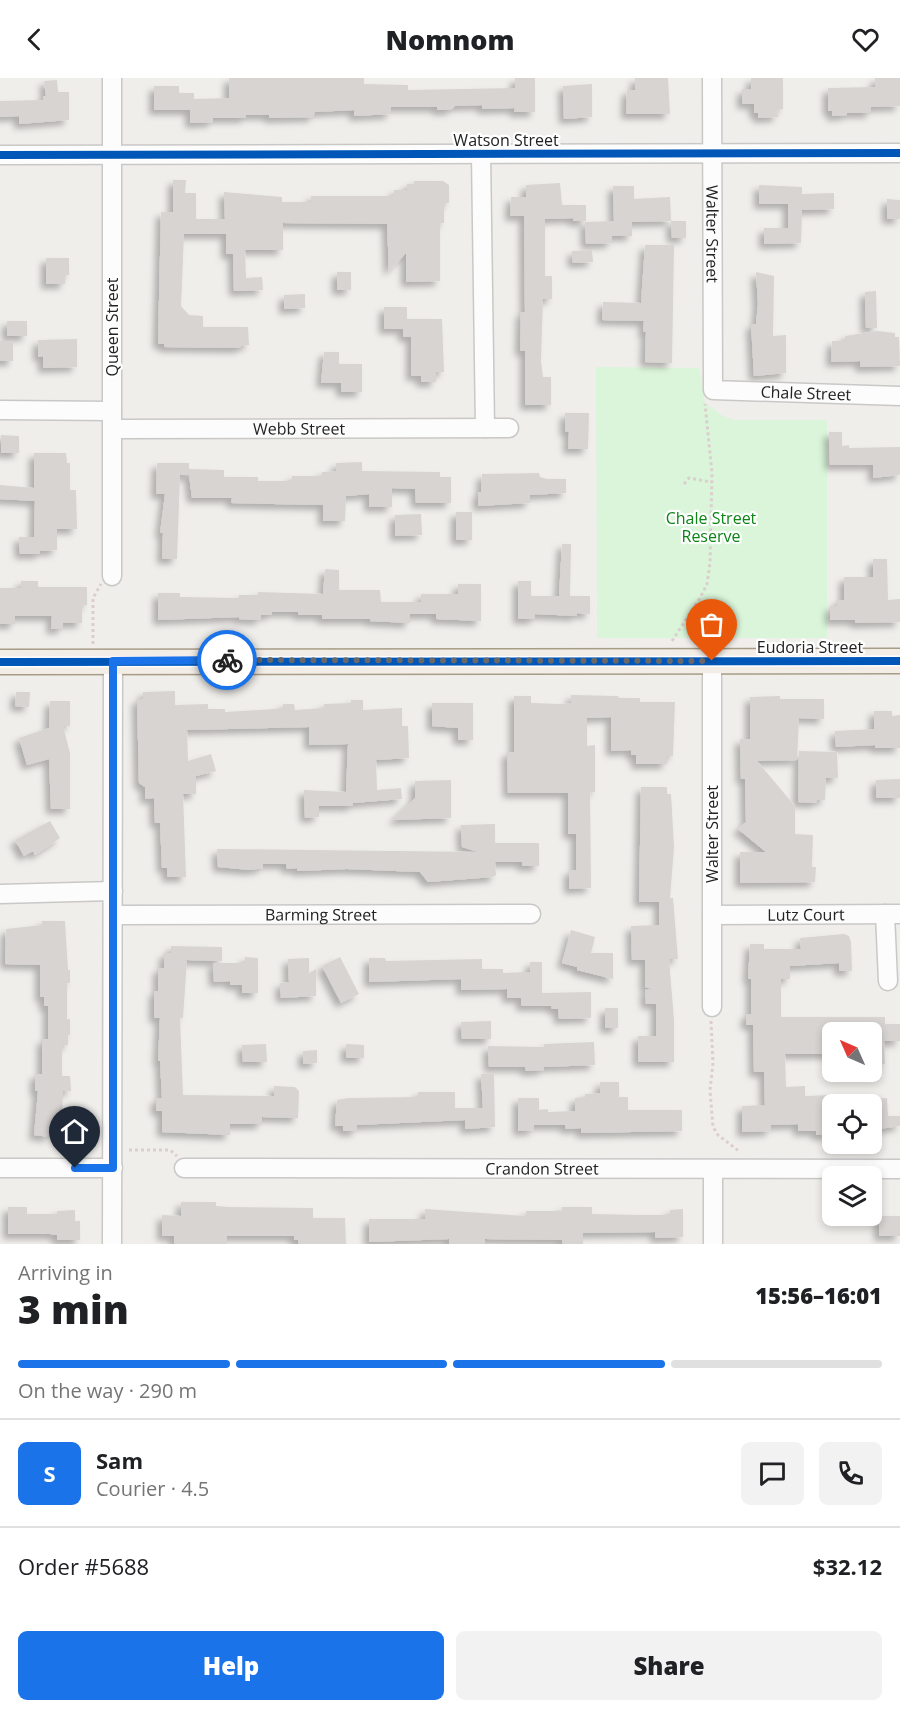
<!DOCTYPE html>
<meta charset="utf-8">
<style>
body{margin:0;font-family:"Open Sans",sans-serif;background:#f2f2f2;color:#202124;height:100vh;display:flex;flex-direction:column;font-size:22px;white-space:nowrap}
*{box-sizing:border-box;margin:0}
p{font-size:20px;color:#757577}
.icon{flex:none;width:33px;height:33px;fill:none;stroke:currentColor;stroke-width:2;stroke-linecap:round;stroke-linejoin:round}
.map{position:relative;height:1166px;overflow:hidden}
.panel{display:flex;flex-direction:column;background:#fff;flex:1}
.panel>*{flex:none}
.needle{width:39px;rotate:315deg}
.fabs{position:absolute;left:822px;top:944px;display:grid;gap:12px}
.fabs a{display:grid;place-items:center;width:60px;height:60px;border-radius:9px;background:#fff;box-shadow:0 3px 9px #0003;font-size:30px}
.pin{position:absolute;display:grid;place-items:center;width:51px;height:51px;color:#fff;margin:-62px -26px;border-radius:50% 50% 50% 0;rotate:-45deg;box-shadow:0 0 6px #0007}
.pin .icon{rotate:45deg}
.courier{position:absolute;display:grid;place-items:center;width:60px;height:60px;margin:-30px;border:4px solid #1a73e8;border-radius:50%;background:#fff;color:#222;box-shadow:0 2px 8px #0007}
.headline em{font-style:normal;font-weight:800}
.headline div{display:flex;flex-direction:column-reverse}
.headline{display:flex;align-items:center;justify-content:space-between;height:102px;padding:0 18px}
h1{font-size:39px;font-weight:800;line-height:45px}
.bar{display:grid;grid-template-columns:repeat(4,1fr);gap:9px 6px;align-content:center;height:72px;padding:0 18px}
.bar i{height:8px;border-radius:4px;background:#e0e0e0}
.bar .current{background:#1a73e8}
.bar p{grid-column:span 4}
.line{display:flex;align-items:center;gap:15px;padding:0 18px;border-top:2px solid #e0e0e0}
.line div{flex:1}
.round{display:grid;place-items:center;flex:none;width:63px;height:63px;border-radius:9px;background:#f2f2f2}
.cta{display:flex;gap:12px;margin-top:auto;padding:12px 18px}
.cta a{flex:1;height:69px;border-radius:9px;background:#1a73e8;color:#fff;font-size:24px;font-weight:800;line-height:69px;text-align:center}
.cta a+a{background:#f2f2f2;color:#202124}
header{display:flex;justify-content:space-between;align-items:center;height:78px;padding:0 18px;background:#fff;font-size:27px;font-weight:800}
.map>svg:first-child{display:block}
.park{fill:#daf5da}
.building{fill:#d7d4d2;filter:url(#shadow)}
.lines{fill:none;stroke-linecap:round;stroke-linejoin:round}
.minor-casing{stroke:#c9c8c7;stroke-width:21}
.major-casing{stroke:#a79c86;stroke-width:27}
.path{stroke:#dccecd;stroke-width:3;stroke-dasharray:3 3;stroke-linecap:butt}
.minor{stroke:#fdfcfc;stroke-width:18}
.major{stroke:#f3ede7;stroke-width:24}
.cycleway-casing{stroke:#fff;stroke-width:11}
.cycleway{stroke:#0057b8;stroke-width:8}
.done{stroke:#6a6968;stroke-width:6;stroke-dasharray:0 10.8}
.route{stroke:#1a73e8;stroke-width:8}
.labels{text-anchor:middle;stroke-width:4.5;stroke-linejoin:round;paint-order:stroke}
.street-label{font-size:16px;fill:#222;stroke:#fff}
.park-label{font-size:16px;fill:#0c8416;stroke:#fff}
</style>
<header><svg class="icon" aria-label="back" viewBox="0 0 24 24"><path d="M15 5l-7 7 7 7"/></svg>Nomnom<svg class="icon" aria-label="heart" viewBox="0 0 24 24"><path d="M12 20l-8-8c-3-5 5-10 8-4 3-6 11-1 8 4z"/></svg></header>
<div class="map">
<svg width="900" height="1166" viewBox="0 0 900 1166">
<defs>
<filter id="shadow"><feDropShadow dx="-5" dy="5" stdDeviation="3" flood-color="#0004"/></filter>
</defs>
<rect width="100%" height="100%" fill="#f0eeeb"/>
<path class="park" d="M596,289L699,290L705,325L723,338L735,342H827V560H597Z"/>
<path class="building" d="M229,0H364V6L408,7V12L515,10V0H535V34H514L515,30L482,31V27L455,28L451,32H437V29H391V36L354,38V32L315,34L313,39L269,40V37H246V40H213V44L190,45V32H154V8H179V15H194V21L229,20Z
M635,0H668L670,36H626L627,12H635Z
M751,0H783V31H777L778,39L758,40V35H754V26H742V11H751Z
M875,0H900V28L871,29V35H847V37L832,38V33H828V10L875,9Z
M57,2L58,14H69V42L19,46V38L0,39V23L43,22V18H46L44,3Z
M592,6V39L564,41L563,8Z
M173,102H186L185,115H196V141H225L224,114L282,119V124H311V118H394V112H407V106H414V103H443L449,107V125H444V145H440V203L406,204V175L389,193L387,146L283,145V172H245L246,200L262,199L263,212L234,213L233,176H226V156H184L181,228L189,237L203,238V249H248L249,267L241,268V270L164,269V266H158L161,134H173Z
M560,105L562,127H586V143H573V140L545,141V198H552V221H543L541,283L543,299H551V327H525V273H520L521,234H525L524,138H510L511,119H526V107Z
M759,107L802,109V116L834,115V131L802,132L801,165L764,166V150H788V126H759Z
M613,108H634V121L670,119L671,143L632,144V158H612V165L586,166L585,144L614,143Z
M887,121L900,122V141H887Z
M671,143H686V160H672Z
M645,167H674L672,285L645,284L646,254H643L644,243L602,242L603,224L641,225Z
M592,172L593,184L573,185L572,173Z
M46,180H69V197H65V206H46Z
M337,194H351V212H337Z
M756,194L774,198L773,258L786,257V295L754,298L751,246H756L758,226Z
M876,213L877,250H866L865,214Z
M305,216V230L284,231V217Z
M384,229H407V241H442L444,294H436V304H421V298H411V259H403V251H384Z
M7,243H27V258H7Z
M877,253L895,255V259H899L900,288L860,289V283L831,284L832,263H845V258Z
M77,261V289L43,290V278L38,279V262Z
M0,263H13V283H0Z
M324,274H339V286H362V314H341V305H321Z
M565,335H589L588,371H568L569,354L565,353Z
M829,354H842V368L849,367V370L900,369V397L873,400V387H830Z
M1,357L19,358V375H1Z
M34,375H66L67,385H70V412H76L77,451H57V472L40,473V476H20L19,459H34L35,423L0,421V407L34,410Z
M362,384V393L440,394V399H451V425H416L415,411L392,410V429H369V416L346,418L345,443H323V427L231,425L232,420H192L189,397H180L177,481H162L163,455H160L165,416H156L157,385H189V391L224,392V399H258V403H292V398H322V394L336,393V385Z
M539,395L540,399L547,401H566V415L530,417V425L478,428V414H481L482,396Z
M456,434H472V462H456Z
M421,436L422,457L395,458V437Z
M562,466H571L570,518H590V536L577,535V538L535,536V541H518V503H531V518H559Z
M873,481H887L888,522L900,521V544L855,545V542H830V528H837V522H844V499H873Z
M325,491L339,492V512H380L381,524H421V516H458V506H481V543L436,541V536H410V545L370,543V541H322V537H298V534H272V537H261V542L239,541V539L158,542V515H180V519L239,520V517H258V514L323,516Z
M21,503H38V509H87V527H82V545H63V551H51L52,538H15V546H0V510H21Z
M175,613V627L208,626V631H225V634L276,631L283,629V626H294L295,632L324,630V626L351,625V622H363V632L402,630V648H408L409,680L376,682L377,712L401,710L402,721L353,725V728H319V739L305,740L304,712L346,714L348,666L309,667V649L187,652L188,683L211,676L216,693L196,698V716H183L186,799H167V790H162L160,745H155L154,720L145,721V709L139,705L137,621H143V614Z
M16,614H30L29,629L15,628Z
M571,617L618,618L619,620H640V624H675L673,678H667V686H636V677H631V672L611,673V639L587,640V668L595,667V714H590L591,810L569,811V792H576V756H568V715H508L507,674H514V618H531V625L561,626L571,625Z
M780,618V621H824V641L799,640L797,682L757,683L795,728V756L813,757L812,789H816L815,804L740,805V774H766L738,751L746,744L745,701H741L740,661H750V619Z
M50,623H70V648H63L70,675V731H51L49,681L27,687L19,660L49,650Z
M432,625H473V662H458V650L432,648Z
M874,633H892V638L900,637V670H875V667L836,669L835,653L874,651Z
M799,673L837,674L838,700H826L825,722H817V725L798,724Z
M900,701V720H876V702Z
M451,702V740L393,742L415,720V703Z
M641,709H667V716H671L674,769L670,820H673L678,881H669L674,942V984H638V958H656V926H646L645,912L652,911L645,909V882H632L631,848L659,847V824H639Z
M50,743L60,760L35,777L33,773L24,778L15,762Z
M495,746V765H539V788H522V784H495L496,797L493,799L428,804L420,794L347,791L297,793V790L287,791L286,786H263V790L250,792L218,789L217,771L478,774L462,769L461,747Z
M42,843H65L68,892H70V905H67V941H70V957H68V967H62V998H70L71,1013H63L62,1044H59V1053H50V1059L34,1057L38,1013H35V996H42V961H48V928H44V919H40V887L5,886L6,851L42,847Z
M571,852L595,859L591,875H613V901L577,892V889L562,885Z
M844,856L849,858L851,864L852,893H839V885L790,888V901H781V939H885V946H900V963H884L885,986H872V954H832V976H785L786,1009L805,1008V1018L832,1017L830,1057H816V1053H798V1046L771,1047V1053L742,1054V1028L765,1027L764,994H754L753,947H746V936H751V901H748L750,866H764V871H801L800,860Z
M171,868L222,869V883L187,882L183,940H180L183,1017L274,1018V1008L295,1009L299,1013L298,1040L262,1039V1046H230V1057L162,1054V1033H156V1020H162L160,983H158L160,940H154V913H158V890H164V875H171Z
M245,879L258,880V915H242V907H230V903L214,904L213,885H245Z
M340,879L359,916L341,925L322,888Z
M309,880V895L316,891V918L281,920L280,905L289,904L288,881Z
M369,880H385L386,883L482,881V891H503V895L530,894V884H542V915L591,914V940L559,941L558,931H552L551,928H521V920H507V911L461,912V901L369,904Z
M605,930H618V950H605Z
M491,943V961H462L461,944Z
M594,964L595,987L544,989V992L526,993L525,989H489L488,968L544,969V966Z
M266,966L267,984H243L242,967Z
M346,966L364,967V980H346Z
M317,972V985L303,986V973Z
M481,996H494L495,1049L465,1051V1042L357,1047V1053H343V1048H335L337,1022L349,1020L418,1019V1014H455V1030H483Z
M600,1004H619V1019H628V1032H682V1053L581,1055V1050L566,1051L565,1047H534V1052L518,1053V1020H539V1032L548,1031V1034L575,1033V1020L585,1019V1016L600,1015Z
M887,1020L888,1038H900V1048L872,1052V1021Z
M181,1124H216V1128L229,1129L313,1130V1140H345L346,1166H298V1162H294V1158H227V1166H174V1158H162V1137L181,1138Z
M8,1129H27V1136H57V1133L75,1132V1143H80V1162H57V1157L50,1156H8Z
M562,1129H592V1136L640,1137H670V1132L683,1131V1159L655,1160V1154L583,1155V1166H562V1162L485,1161V1166H449V1161L369,1164V1141H425V1131L526,1138V1133H562Z
M879,1138H900V1158H879Z"/>
<g class="lines">
<defs>
<g id="minor">
<path d="M112,0V498"/>
<path id="s1" d="M712,0L713,312L900,318"/>
<path d="M481,76L485,350"/>
<path d="M0,77L900,75"/>
<path d="M0,332L112,333"/>
<path id="s2" d="M113,351L509,350"/>
<path d="M712,583V929"/>
<path d="M0,816L113,813"/>
<path d="M885,836L888,903"/>
<path id="s3" d="M113,837L531,836"/>
<path id="s4" d="M712,837L900,836"/>
<path d="M0,1090H113"/>
<path id="s5" d="M184,1090L900,1091"/>
<path d="M112,1166L113,583"/>
<path d="M713,1166V1091"/>
</g>
<path id="major" d="M0,584L900,583"/>
</defs>
<use href="#minor" class="minor-casing"/>
<use href="#major" class="major-casing"/>
<path class="path" d="M684,406L689,400L711,404
M672,563L700,520L707,506L710,485L712,395L705,326
M93,566V520L101,506
M711,943L713,985L710,1012L713,1049L718,1057L740,1074
M129,1072H170L177,1078"/>
<use href="#minor" class="minor"/>
<use href="#major" class="major"/>
<defs>
<path id="cycleway" d="M0,77L900,75
M0,584L900,583"/>
</defs>
<use href="#cycleway" class="cycleway-casing"/>
<use href="#cycleway" class="cycleway"/>
</g>
<g class="lines">
<path class="done" d="M227,582L712,583"/>
<path class="route" d="M75,1090H113V583L227,582"/>
</g>
<g class="labels">
<g class="street-label">
<text x="506" y="68">Watson Street</text>
<text dy="6" stroke="none"><textPath href="#s1" startOffset="156">Walter Street</textPath></text>
<text transform="translate(112 249) rotate(-90)" y="6">Queen Street</text>
<text dy="6" stroke="none"><textPath href="#s1" startOffset="405">Chale Street</textPath></text>
<text dy="6" stroke="none"><textPath href="#s2" startOffset="186">Webb Street</textPath></text>
<text x="810" y="575">Eudoria Street</text>
<text transform="translate(712 756) rotate(-90)" y="6">Walter Street</text>
<text dy="6" stroke="none"><textPath href="#s4" startOffset="94">Lutz Court</textPath></text>
<text dy="6" stroke="none"><textPath href="#s3" startOffset="208">Barming Street</textPath></text>
<text dy="6" stroke="none"><textPath href="#s5" startOffset="358">Crandon Street</textPath></text>
</g>
<g class="park-label">
<text x="711" y="446">Chale Street<tspan x="711" dy="18">Reserve</tspan></text>
</g>
</g>
</svg>
<div class="fabs">
<a><svg class="needle" viewBox="-14 -14 28 28"><path d="M0-13l5 13h-10z" fill="#e53935"/><path d="M0 13l5-13h-10z" fill="#757577"/></svg></a>
<a><svg class="icon" aria-label="locate" viewBox="0 0 24 24"><circle cx="12" cy="12" r="6"/><path d="M12 2v4M12 18v4M2 12h4M18 12h4"/></svg></a>
<a><svg class="icon" aria-label="layers" viewBox="0 0 24 24"><path d="M12 4l9 5-9 5-9-5zM3 14l9 5 9-5"/></svg></a>
</div>
<div class="pin" style="left:712px;top:583px;background:#ea580c"><svg class="icon" aria-label="bag" viewBox="0 0 24 24"><path d="M5 8h14l-1 12H6zM9 8a3 3 0 0 1 6 0"/></svg></div>
<div class="pin" style="left:75px;top:1090px;background:#1f2937"><svg class="icon" aria-label="home" viewBox="0 0 24 24"><path d="M3 11l9-7 9 7M6 9v11h12V9"/></svg></div>
<div class="courier" style="left:227px;top:582px"><svg class="icon" aria-label="bike" viewBox="0 0 24 24"><circle cx="6" cy="16" r="4"/><circle cx="18" cy="16" r="4"/><path d="M6 16l4-8h5l3 8M10 8l3 8H6M13 5h3"/></svg></div>
</div>
<section class="panel">
<div class="headline"><div><h1>3 min</h1><p>Arriving in</p></div><em>15:56–16:01</em></div>
<div class="bar"><i class="current"></i><i class="current"></i><i class="current"></i><i></i><p>On the way · 290 m</p></div>
<div class="line" style="height:108px"><b class="round" style="background:#1a73e8;color:#fff">S</b><div><b>Sam</b><p>Courier · 4.5</p></div><a class="round"><svg class="icon" aria-label="chat" viewBox="0 0 24 24"><path d="M4 5h16v11H9l-5 4z"/></svg></a><a class="round"><svg class="icon" aria-label="phone" viewBox="0 0 24 24"><path d="M5 4h4l2 5-3 2q2 4 5 5l2-3 5 2v4C11 20 4 13 5 4z"/></svg></a></div>
<div class="line" style="height:78px"><div>Order #5688</div><b>$32.12</b></div>
<div class="cta"><a>Help</a><a>Share</a></div>
</section>
